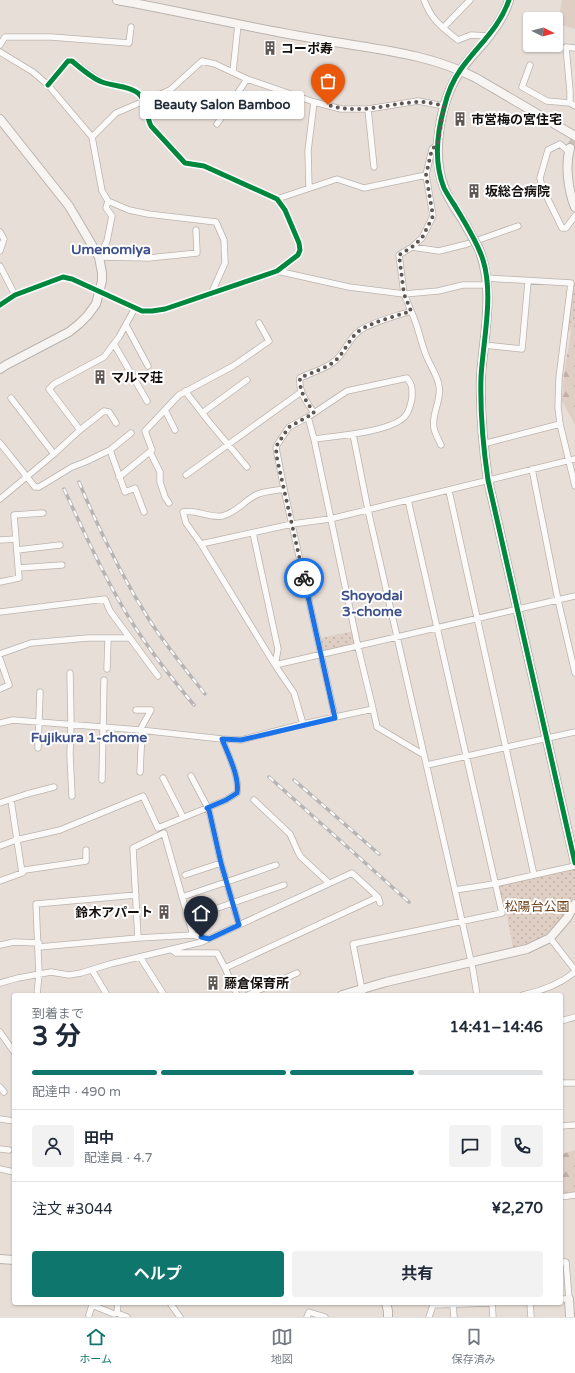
<!DOCTYPE html>
<html lang="ja">
<meta charset="utf-8">
<style>
body{margin:0;font-family:"Varela Round","Noto Sans JP",sans-serif;background:#f2f2f3;color:#1f2937;height:100vh;display:flex;flex-direction:column;font-size:15px;white-space:nowrap}
*{box-sizing:border-box;margin:0}
p{font-size:13px;color:#747a83}
.icon{flex:none;width:22px;height:22px;fill:none;stroke:currentColor;stroke-width:2;stroke-linecap:round;stroke-linejoin:round}
.map{position:relative;flex:1;overflow:hidden}
.drawer{position:absolute;left:12px;top:993px;width:551px;height:312px;display:flex;flex-direction:column;background:#fff;border-radius:4px;box-shadow:0 1px 3px #0004}
.drawer>*{flex:none}
.needle{width:26px;rotate:96deg}
.tools{position:absolute;left:523px;top:12px;display:grid;gap:8px}
.tools a{display:grid;place-items:center;width:40px;height:40px;border-radius:4px;background:#fff;box-shadow:0 1px 3px #0004;font-size:20px}
.pin{position:absolute;display:grid;place-items:center;width:34px;height:34px;color:#fff;margin:-41px -17px;border-radius:50% 50% 50% 0;rotate:-45deg;box-shadow:0 0 4px #0007}
.pin .icon{rotate:45deg}
.courier{position:absolute;display:grid;place-items:center;width:40px;height:40px;margin:-20px;border:3px solid #1a73e8;border-radius:50%;background:#fff;color:#222;box-shadow:0 1px 5px #0007}
.bubble{position:absolute;height:28px;border-radius:4px;background:#fff;box-shadow:0 1px 3px #0004;font-size:13px;font-weight:700;line-height:28px;text-align:center}
.headline em{font-style:normal;font-weight:700}
.headline div{display:flex;flex-direction:column-reverse}
.headline{display:flex;align-items:center;justify-content:space-between;height:68px;padding:0 20px}
h1{font-size:26px;font-weight:700;line-height:30px}
.bar{display:grid;grid-template-columns:repeat(4,1fr);gap:6px 4px;align-content:center;height:48px;padding:0 20px}
.bar i{height:5px;border-radius:3px;background:#e0e1e3}
.bar .active{background:#0f766e}
.bar p{grid-column:span 4}
.line{display:flex;align-items:center;gap:10px;padding:0 20px;border-top:1px solid #e0e1e3}
.line div{flex:1}
.round{display:grid;place-items:center;flex:none;width:42px;height:42px;border-radius:4px;background:#f2f2f3}
.primary-button{display:flex;gap:8px;margin-top:auto;padding:8px 20px}
.primary-button a{flex:1;height:46px;border-radius:4px;background:#0f766e;color:#fff;font-size:16px;font-weight:700;line-height:46px;text-align:center}
.primary-button a+a{background:#f2f2f3;color:#1f2937}
.dock{display:flex;justify-content:space-around;align-items:center;height:56px;border-top:1px solid #e0e1e3;background:#fff;font-size:11px;color:#747a83}
.dock a{display:grid;justify-items:center;gap:2px}
.dock .active{color:#0f766e}
.map>svg:first-child{display:block}
.grass{fill:#dfcec3}
.forest{fill:url(#forest-firs)}
.park{fill:url(#park-dots)}
.lines{fill:none;stroke-linecap:round;stroke-linejoin:round}
.secondary-tunnel{stroke:#c8bfb9;stroke-width:8;stroke-dasharray:8 4;stroke-linecap:butt}
.street-casing{stroke:#bab3ad;stroke-width:7}
.secondary-casing{stroke:#bab3ad;stroke-width:10}
.street{stroke:#fcfaf9;stroke-width:5.5}
.secondary{stroke:#f7f4f2;stroke-width:8}
.rail-casing{stroke:#b7b4b3;stroke-width:3.5}
.rail{stroke:#fff;stroke-width:2;stroke-dasharray:6;stroke-linecap:butt}
.street-bridge-casing{stroke:#bab3ad;stroke-width:7;stroke-linecap:butt}
.secondary-bridge-casing{stroke:#bab3ad;stroke-width:10;stroke-linecap:butt}
.street-bridge{stroke:#fcfaf9;stroke-width:5.5}
.secondary-bridge{stroke:#f7f4f2;stroke-width:8}
.cycleway-casing{stroke:#fff;stroke-width:8}
.cycleway{stroke:#00873e;stroke-width:5}
.done{stroke:#5f5753;stroke-width:4;stroke-dasharray:0 7.2}
.route{stroke:#1a73e8;stroke-width:5}
.labels{text-anchor:middle;stroke-width:4;stroke-linejoin:round;paint-order:stroke}
.poi-label{font-size:13px;font-weight:bold;fill:#150f0b;stroke:#fff;text-anchor:start}
.park-label{font-size:13px;fill:#6c3f17;stroke:#fff}
.neighbourhood-label{font-size:14px;font-weight:bold;fill:#3d508b;stroke:#fff}
</style>
<div class="map">
<svg width="575" height="1317" viewBox="0 0 575 1317">
<defs>
<pattern id="forest-firs" width="22" height="20" patternUnits="userSpaceOnUse"><rect width="22" height="20" fill="#dfcec3"/><path d="M5 1l3.5 6h-7zM16 11l3.5 6h-7z" fill="#beb0a6"/></pattern>
<pattern id="park-dots" width="8" height="8" patternUnits="userSpaceOnUse"><rect width="8" height="8" fill="#dfcec3"/><path d="M2 2h.1M6 6h.1" fill="none" stroke="#beb0a6" stroke-width="1.8" stroke-linecap="round"/></pattern>
</defs>
<rect width="100%" height="100%" fill="#e8ded8"/>
<path class="grass" d="M562,0H575V29L558,24Z"/>
<path class="forest" d="M575,291V425L562,401L564,373L570,339Z
M575,1150V1194L561,1196V1154Z"/>
<path class="park" d="M571,283H575V322L566,335Z
M354,631L358,647L321,655L317,639Z
M575,866V903L550,938L514,952L507,916L494,884Z"/>
<g class="lines">
<path class="secondary-tunnel" d="M570,148L575,139"/>
<defs>
<path id="street" d="M424,0C432,21 442,27 458,40L471,35L489,36
M443,28L470,0
M0,45L5,37H51L129,43L131,27
M0,52L33,72L48,85L92,137L102,191L108,201L129,210L148,214L216,222L224,240L225,263L211,294
M530,65L522,87L547,101L570,103L575,106
M233,72L238,24
M48,85L68,61H72L102,82L122,86L139,94
M570,103V91L566,47L575,48
M368,109L374,167
M217,124L247,79
M92,137L116,113L170,90L202,61L215,64L247,79L314,102L341,109H368L418,101L444,106
M569,152L560,144L548,150L540,178L542,187L562,228H566L575,216
M309,188L308,151L314,102
M277,199L337,179L364,188L426,175
M108,201L106,208L112,216L107,241L99,257L149,258L197,253L196,230
M0,232L4,239L0,251
M412,247L439,251L467,244L518,226
M0,266L15,295
M277,271L349,287L404,294L438,291L463,285H487
M486,278L571,283L559,378L558,407L560,424L575,486
M112,297L142,311H152L165,309L277,271L298,255L300,250L299,243L285,210L277,199L204,166L185,163L151,126L149,122L148,110
M0,305L15,295L63,277L72,279L90,287
M411,311L404,294L399,255L412,247L422,238L433,216L426,175L432,149L438,144
M126,325L148,366
M114,344L147,401
M484,345L522,349L528,282
M185,391L210,423L247,467
M11,398L54,454
M165,410L175,430
M202,413L247,380
M314,413C307,402 298,392 300,378C312,372 329,368 338,358C346,349 350,338 359,331C374,321 394,317 411,311C418,325 420,340 426,355C429,364 438,376 439,386C442,400 431,414 434,428C435,434 439,440 441,445
M308,417L314,439L358,647L373,709
M80,430L104,411L109,412L116,423
M353,434L368,510L455,890L473,970L477,995
M314,439C335,436 394,432 406,415C409,411 411,403 412,398C412,388 413,386 407,378L347,391L308,417L289,427L277,445L276,448L284,489L335,717
M0,443L35,487H39L72,467L85,462L110,450L125,492L135,488L144,512
M483,444L560,424
M110,450L131,433
M150,452L160,472V482L165,497L169,503
M532,469L558,600L575,673
M186,475L301,392
M119,477L152,450L145,431L179,395L233,366L269,341L259,323
M284,489C275,491 264,491 256,495C244,501 236,513 222,516C208,518 196,509 183,512L186,523L201,544L275,665L294,693L303,724
M449,491L534,875
M0,499L54,454L80,430L49,389L54,384L104,357L119,337L135,308
M253,533L278,649L275,665L575,596
M0,540L16,539
M201,544L292,524L330,519L575,459
M17,550L60,545
M19,568L62,565
M0,582L19,578L14,515L43,513
M0,612L105,599L110,611L158,676
M0,654L31,643L88,638H129
M0,659L9,685L0,689
M107,669L108,638
M70,673L71,722L70,755L72,796
M136,710H151L140,730
M0,723L13,720L140,730L222,739L241,740L303,724L373,709L377,727L424,755
M38,748L40,692
M427,765L575,732
M140,772L142,730
M191,776L209,810L221,863L239,925
M163,778L183,817
M102,780L104,680
M11,800L22,873
M254,800L290,834L298,852L301,857L329,883
M0,803L27,794L54,787
M0,846L16,840L60,830L143,796L158,828L226,800L237,793C240,778 228,754 222,739
M185,875L221,863
M0,881L22,873L25,870L86,861V850
M455,890L494,884L575,866
M182,897L276,865
M212,910L284,885
M138,938L133,848L164,833L193,935
M550,938L575,970
M0,945L14,942L39,943
M39,947L138,938L193,935L209,939
M172,950L176,953H217L225,968
M140,957L164,995
M92,970L107,995
M0,983L18,978L51,972L69,975L81,973L110,964L202,942L352,873L378,897L380,903
M37,995L39,974L36,904L136,895
M237,995L225,968L378,897
M248,995L297,973
M363,995L353,944L502,913L408,500
M523,995C542,991 560,984 575,972
M561,1021L575,1017
M0,1032L14,1052
M561,1083H575
M0,1087L4,1092
M0,1119L14,1121
M561,1126L575,1125
M0,1149L9,1150
M0,1169L14,1172
M561,1197L575,1195
M561,1262H566L569,1299H561
M170,1303L180,1317
M492,1303L493,1317
M530,1303L531,1317
M117,1313L118,1303
M89,1315L92,1305L114,1314L117,1313L127,1317
M307,1317L309,1312L325,1317
M429,1317L433,1305L491,1303
M454,1317L453,1305L454,1303"/>
<path id="secondary" d="M117,0C184,12 250,28 317,39C371,49 426,52 476,78L575,136
M0,119L69,206L99,257L102,273V281L96,304L88,315L79,324L69,332L6,365L0,369
M570,148C565,165 568,190 575,207
M464,222C457,211 448,199 444,187C431,153 440,100 461,70C470,56 483,46 492,32C499,23 506,11 509,0
M479,249C495,290 484,334 481,376C480,411 483,445 488,480L575,863
M342,995L386,982L527,949L550,938L567,918L575,904
M0,1259L14,1260
M569,1299L570,1317
M386,1303L388,1311V1317"/>
</defs>
<use href="#street" class="street-casing"/>
<use href="#secondary" class="secondary-casing"/>
<use href="#street" class="street"/>
<use href="#secondary" class="secondary"/>
<defs>
<path id="rail" d="M79,482C99,530 122,577 150,621C167,647 186,670 205,694
M64,489C86,536 107,584 135,627C153,655 173,680 194,705
M269,777L409,902
M294,780L379,854"/>
</defs>
<use href="#rail" class="rail-casing"/>
<use href="#rail" class="rail"/>
<defs>
<path id="street-bridge" d="M139,94L148,110
M90,287L112,297"/>
<path id="secondary-bridge" d="M464,222L479,249"/>
</defs>
<use href="#street-bridge" class="street-bridge-casing"/>
<use href="#secondary-bridge" class="secondary-bridge-casing"/>
<use href="#street-bridge" class="street-bridge"/>
<use href="#secondary-bridge" class="secondary-bridge"/>
<defs>
<path id="cycleway" d="M509,0C499,29 478,45 461,69C453,80 447,95 444,108C437,133 434,163 444,188C447,194 451,200 455,206C465,223 477,241 483,260C494,295 483,341 481,377C480,412 483,446 488,480L575,863
M0,305L15,295L63,277L72,279L142,311H152L165,309L277,271L298,255L300,250L299,243L285,210L277,199L204,166L185,163L151,126C146,116 148,105 140,95C132,86 112,86 102,82C94,79 79,67 72,61H68L48,85"/>
</defs>
<use href="#cycleway" class="cycleway-casing"/>
<use href="#cycleway" class="cycleway"/>
</g>
<g class="lines">
<path class="done" d="M304,578L276,454L277,445L289,427L314,413C307,402 299,392 300,378C312,372 329,368 338,358C346,349 350,338 359,331C374,321 394,317 411,311L404,294L399,255L412,247L422,238L433,216L426,175L432,149L438,144L444,106C436,104 425,101 417,102C385,104 360,115 328,105"/>
<path class="route" d="M201,937L209,939L239,925L221,863L209,810L207,808L226,800L237,793C240,778 228,754 222,739L241,740L335,718L304,578"/>
</g>
<defs>
<symbol id="building-bare" viewBox="-9 -9 18 18"><path d="M-4-6H4V6H1V3H-1V6H-4ZM-2.5-4.3h1.7v1.8h-1.7ZM.8-4.3h1.7v1.8H.8ZM-2.5-1h1.7V.8h-1.7ZM.8-1h1.7V.8H.8Z" fill="#5f5753" stroke="#fff" stroke-width="2.5" paint-order="stroke"/></symbol>
</defs>
<g fill-rule="evenodd">
<use href="#building-bare" x="260" y="38" width="20" height="20"/>
<use href="#building-bare" x="450" y="109" width="20" height="20"/>
<use href="#building-bare" x="464" y="181" width="20" height="20"/>
<use href="#building-bare" x="90" y="367" width="20" height="20"/>
<use href="#building-bare" x="154" y="902" width="20" height="20"/>
<use href="#building-bare" x="203" y="973" width="20" height="20"/>
</g>
<g class="labels">
<g class="poi-label">
<text x="281" y="53">コーポ寿</text>
<text x="471" y="124">市営梅の宮住宅</text>
<text x="485" y="196">坂総合病院</text>
<text x="111" y="382">マルマ荘</text>
<text x="153" y="917" text-anchor="end">鈴木アパート</text>
<text x="224" y="988">藤倉保育所</text>
</g>
<g class="park-label">
<text x="537" y="911">松陽台公園</text>
</g>
<g class="neighbourhood-label">
<text x="111" y="254">Umenomiya</text>
<text x="372" y="600">Shoyodai<tspan x="372" dy="16">3-chome</tspan></text>
<text x="89" y="742">Fujikura 1-chome</text>
</g>
</g>
</svg>
<div class="tools">
<a><svg class="needle" viewBox="-14 -14 28 28"><path d="M0-13l5 13h-10z" fill="#e53935"/><path d="M0 13l5-13h-10z" fill="#747a83"/></svg></a>
</div>
<div class="pin" style="left:328px;top:105px;background:#ea580c"><svg class="icon" aria-label="bag" viewBox="0 0 24 24"><path d="M5 8h14l-1 12H6zM9 8a3 3 0 0 1 6 0"/></svg></div>
<div class="pin" style="left:201px;top:937px;background:#1f2937"><svg class="icon" aria-label="home" viewBox="0 0 24 24"><path d="M3 11l9-7 9 7M6 9v11h12V9"/></svg></div>
<div class="courier" style="left:304px;top:578px"><svg class="icon" aria-label="bike" viewBox="0 0 24 24"><circle cx="6" cy="16" r="4"/><circle cx="18" cy="16" r="4"/><path d="M6 16l4-8h5l3 8M10 8l3 8H6M13 5h3"/></svg></div>
<div class="bubble" style="left:140px;top:91px;width:164px">Beauty Salon Bamboo</div>
<section class="drawer">
<div class="headline"><div><h1>3 分</h1><p>到着まで</p></div><em>14:41–14:46</em></div>
<div class="bar"><i class="active"></i><i class="active"></i><i class="active"></i><i></i><p>配達中 · 490 m</p></div>
<div class="line" style="height:72px"><a class="round"><svg class="icon" aria-label="person" viewBox="0 0 24 24"><circle cx="12" cy="8" r="4"/><path d="M4 21q1-7 8-7t8 7"/></svg></a><div><b>田中</b><p>配達員 · 4.7</p></div><a class="round"><svg class="icon" aria-label="chat" viewBox="0 0 24 24"><path d="M4 5h16v11H9l-5 4z"/></svg></a><a class="round"><svg class="icon" aria-label="phone" viewBox="0 0 24 24"><path d="M5 4h4l2 5-3 2q2 4 5 5l2-3 5 2v4C11 20 4 13 5 4z"/></svg></a></div>
<div class="line" style="height:52px"><div>注文 #3044</div><b>¥2,270</b></div>
<div class="primary-button"><a>ヘルプ</a><a>共有</a></div>
</section>
</div>
<nav class="dock">
<a class="active"><svg class="icon" aria-label="home" viewBox="0 0 24 24"><path d="M3 11l9-7 9 7M6 9v11h12V9"/></svg>ホーム</a>
<a><svg class="icon" aria-label="map" viewBox="0 0 24 24"><path d="M3 6l6-2 6 2 6-2v14l-6 2-6-2-6 2zM9 4v14M15 6v14"/></svg>地図</a>
<a><svg class="icon" aria-label="saved" viewBox="0 0 24 24"><path d="M7 4h10v16l-5-4-5 4z"/></svg>保存済み</a>
</nav>
